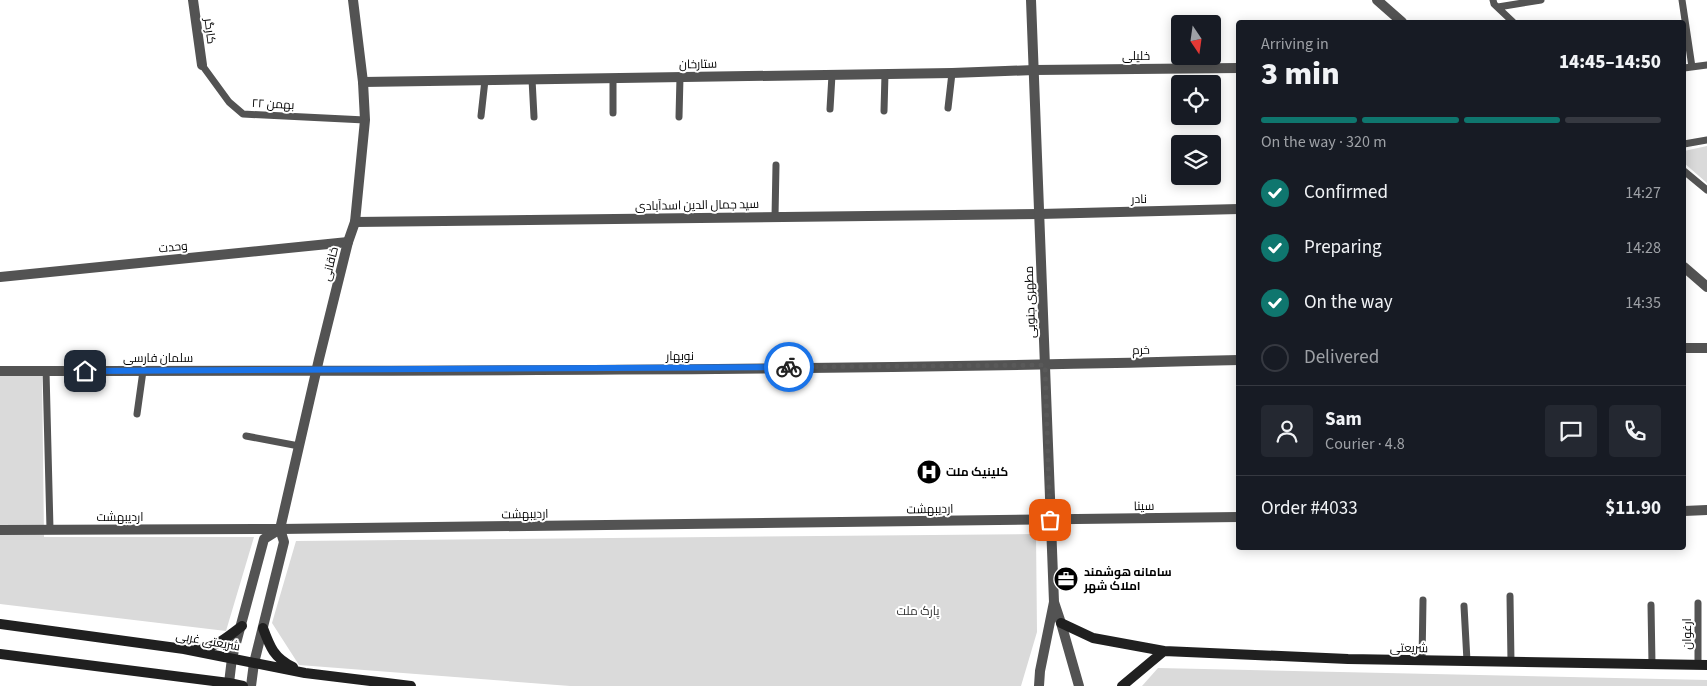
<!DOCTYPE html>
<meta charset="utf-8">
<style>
body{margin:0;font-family:"Source Sans 3",Cairo,sans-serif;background:#242831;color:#f1f3f6;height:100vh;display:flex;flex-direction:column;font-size:19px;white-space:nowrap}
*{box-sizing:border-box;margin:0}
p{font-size:16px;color:#9ea1a6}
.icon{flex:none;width:28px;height:28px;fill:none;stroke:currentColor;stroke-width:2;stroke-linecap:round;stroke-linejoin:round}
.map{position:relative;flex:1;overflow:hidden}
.panel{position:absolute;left:1236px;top:20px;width:450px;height:530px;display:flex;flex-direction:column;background:#171b24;border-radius:5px;box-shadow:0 2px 12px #0003}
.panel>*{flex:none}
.needle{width:32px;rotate:167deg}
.tools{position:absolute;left:1171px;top:15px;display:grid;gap:10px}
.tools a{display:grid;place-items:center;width:50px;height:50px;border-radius:5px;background:#171b24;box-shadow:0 2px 12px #0003;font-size:25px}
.pin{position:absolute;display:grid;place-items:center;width:42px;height:42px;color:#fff;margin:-21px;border-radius:10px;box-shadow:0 2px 8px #0006}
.courier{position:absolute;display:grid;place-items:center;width:50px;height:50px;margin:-25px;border:4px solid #1a73e8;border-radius:50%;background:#fff;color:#222;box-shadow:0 1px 6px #0007}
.headline em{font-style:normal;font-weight:800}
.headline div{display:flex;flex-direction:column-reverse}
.headline{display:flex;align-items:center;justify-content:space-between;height:85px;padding:0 25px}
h1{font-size:32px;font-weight:800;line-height:38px}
.bar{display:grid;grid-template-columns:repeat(4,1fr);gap:8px 5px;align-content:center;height:60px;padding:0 25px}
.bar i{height:6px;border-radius:4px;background:#363941}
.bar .on{background:#0f766e}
.bar p{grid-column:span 4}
.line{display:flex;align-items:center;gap:12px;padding:0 25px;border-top:1px solid #363941}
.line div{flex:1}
.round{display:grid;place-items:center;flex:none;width:52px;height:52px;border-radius:5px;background:#242831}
ol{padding:0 25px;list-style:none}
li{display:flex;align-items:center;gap:15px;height:55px}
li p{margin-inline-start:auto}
li .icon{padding:5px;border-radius:50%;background:#0f766e;color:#fff;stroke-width:4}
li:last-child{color:#9ea1a6}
li i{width:28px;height:28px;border:2px solid #363941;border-radius:50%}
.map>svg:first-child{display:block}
.green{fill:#dadada}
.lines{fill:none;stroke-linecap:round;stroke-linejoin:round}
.service{stroke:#535353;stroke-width:7}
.minor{stroke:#535353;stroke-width:10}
.tertiary{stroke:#535353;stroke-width:10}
.secondary{stroke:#202020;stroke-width:10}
.done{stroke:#595959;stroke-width:5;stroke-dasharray:0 9}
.route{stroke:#1a73e8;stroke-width:6}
.labels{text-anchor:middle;stroke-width:4;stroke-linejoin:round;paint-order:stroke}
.street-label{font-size:12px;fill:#000;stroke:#fff}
.poi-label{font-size:12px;font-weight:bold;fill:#000;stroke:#fff;text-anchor:start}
.park-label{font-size:12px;fill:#313131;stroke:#fff}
</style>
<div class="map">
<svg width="1707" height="686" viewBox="0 0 1707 686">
<rect width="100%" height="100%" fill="#fff"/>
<path class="green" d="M1707,146V183L1684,163V151Z
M42,373L44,537H254L226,631L0,604V375Z
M1036,534L1037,632L1021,686H570L299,665L272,623L296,541Z
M1158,668L1707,680V686H1142Z"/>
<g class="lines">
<path class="service" d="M1493,0L1494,4L1513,22
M1682,0L1692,67
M1498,7L1541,0
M202,65L229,102L243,114L365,120
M1684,68L1707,65
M613,78V113
M532,79L534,117
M948,108L952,73
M830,109L832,75
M884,111L885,74
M481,116L485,80
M679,117L680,77
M1684,144L1707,140
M1684,171L1707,190
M775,217L776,165
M46,371L50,529H46
M137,414L143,371
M246,436L299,446
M1510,596L1511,662
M1698,603V665
M1651,605L1652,664
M1464,606L1467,661
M1422,661L1423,600"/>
<path class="minor" d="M193,0L202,65
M363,82L952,73L1034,70L1239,68
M355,222L1040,214L1239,209
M0,277L348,242
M1684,348H1707
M0,371C413,371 826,371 1239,360
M1684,511L1707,510
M0,530L280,529L1239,517"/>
<path class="tertiary" d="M1031,0L1054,602
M1377,0L1402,22
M1684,267L1707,287
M229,683L232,658L264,539L280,529
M251,686L254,663L284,542L280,529L319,359L348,242L355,222L365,120L363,82L353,0
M1039,686L1040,671L1054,602L1061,623L1079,686"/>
<path class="secondary" d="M1061,623L1093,638L1164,651
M0,624L184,649L305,673L411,686
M263,628C270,647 274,658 293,667
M197,649C215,649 228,636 242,626
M0,654L229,683L243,686
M1122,686L1164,651L1348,659L1707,665"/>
</g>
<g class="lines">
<path class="done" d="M789,367L1045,365L1050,520"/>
<path class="route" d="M85,371L789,367"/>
</g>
<defs>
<symbol id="hospital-disc" viewBox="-11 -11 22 22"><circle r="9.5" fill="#000" stroke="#fff"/><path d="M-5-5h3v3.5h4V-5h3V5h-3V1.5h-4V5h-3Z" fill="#fff"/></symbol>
<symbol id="office-disc" viewBox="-11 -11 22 22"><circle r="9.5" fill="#000" stroke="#fff"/><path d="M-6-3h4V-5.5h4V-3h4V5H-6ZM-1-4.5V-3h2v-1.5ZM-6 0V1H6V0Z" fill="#fff"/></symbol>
</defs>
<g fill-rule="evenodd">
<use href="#hospital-disc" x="915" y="458" width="28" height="28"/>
<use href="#office-disc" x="1052" y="565" width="28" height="28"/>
</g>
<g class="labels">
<g class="street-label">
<text transform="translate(210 31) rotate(83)" y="4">کارگر</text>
<text x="1136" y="60">خلیلی</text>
<text transform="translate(698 64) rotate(-1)" y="4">ستارخان</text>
<text transform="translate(273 104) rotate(3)" y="4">۲۲ بهمن</text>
<text transform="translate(1139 199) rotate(-1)" y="4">نادر</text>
<text transform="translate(697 205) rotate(-1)" y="4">سید جمال الدین اسدآبادی</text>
<text transform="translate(173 247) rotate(-6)" y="4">وحدت</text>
<text transform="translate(330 264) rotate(-76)" y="4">خاقانی</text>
<text transform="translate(1030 302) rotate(-92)" y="4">مطهری جنوبی</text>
<text transform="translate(1141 350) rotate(-2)" y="4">خرم</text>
<text x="680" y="360">نوبهار</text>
<text x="158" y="362">سلمان فارسی</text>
<text transform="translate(1144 506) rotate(-1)" y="4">سینا</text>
<text transform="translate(930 509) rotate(-1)" y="4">اردیبهشت</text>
<text transform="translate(525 514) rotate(-1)" y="4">اردیبهشت</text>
<text x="120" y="521">اردیبهشت</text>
<text transform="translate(1687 634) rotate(-90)" y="4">ارغوان</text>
<text transform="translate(208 641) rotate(10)" y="4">شریعتی غربی</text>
<text transform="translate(1409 648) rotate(1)" y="4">شریعتی</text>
</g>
<g class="poi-label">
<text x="946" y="476">کلینیک ملت</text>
<text x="1084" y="576">سامانه هوشمند<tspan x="1084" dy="14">املاک شهر</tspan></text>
</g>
<g class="park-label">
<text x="918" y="615">پارک ملت</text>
</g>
</g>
</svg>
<div class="tools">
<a><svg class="needle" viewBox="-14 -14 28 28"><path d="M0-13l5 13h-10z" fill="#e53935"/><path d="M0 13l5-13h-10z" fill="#9ea1a6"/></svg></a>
<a><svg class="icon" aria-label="locate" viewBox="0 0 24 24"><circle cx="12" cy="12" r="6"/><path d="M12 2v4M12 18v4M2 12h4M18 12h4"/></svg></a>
<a><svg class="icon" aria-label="layers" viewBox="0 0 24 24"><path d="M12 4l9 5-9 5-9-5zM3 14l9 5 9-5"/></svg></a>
</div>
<div class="pin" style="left:1050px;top:520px;background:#ea580c"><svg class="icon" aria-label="bag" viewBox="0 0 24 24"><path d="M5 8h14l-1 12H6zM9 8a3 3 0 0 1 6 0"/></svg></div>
<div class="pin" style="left:85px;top:371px;background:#1f2937"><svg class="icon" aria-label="home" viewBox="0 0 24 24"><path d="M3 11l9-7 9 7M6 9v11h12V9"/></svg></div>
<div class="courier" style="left:789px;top:367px"><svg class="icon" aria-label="bike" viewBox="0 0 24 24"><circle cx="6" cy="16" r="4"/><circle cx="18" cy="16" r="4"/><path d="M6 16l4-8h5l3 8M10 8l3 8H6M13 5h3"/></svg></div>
<section class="panel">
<div class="headline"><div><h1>3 min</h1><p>Arriving in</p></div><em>14:45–14:50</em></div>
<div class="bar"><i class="on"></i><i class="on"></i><i class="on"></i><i></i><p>On the way · 320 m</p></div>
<ol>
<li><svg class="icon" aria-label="check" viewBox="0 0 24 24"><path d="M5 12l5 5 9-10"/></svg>Confirmed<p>14:27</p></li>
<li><svg class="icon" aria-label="check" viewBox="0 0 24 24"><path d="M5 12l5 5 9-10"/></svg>Preparing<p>14:28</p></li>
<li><svg class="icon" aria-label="check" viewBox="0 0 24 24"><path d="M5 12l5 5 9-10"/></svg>On the way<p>14:35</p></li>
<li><i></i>Delivered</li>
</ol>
<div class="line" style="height:90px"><a class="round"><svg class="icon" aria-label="person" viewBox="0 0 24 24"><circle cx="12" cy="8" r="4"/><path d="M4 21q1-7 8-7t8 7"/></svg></a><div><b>Sam</b><p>Courier · 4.8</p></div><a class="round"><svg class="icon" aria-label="chat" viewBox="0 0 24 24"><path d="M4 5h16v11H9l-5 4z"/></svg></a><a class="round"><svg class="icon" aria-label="phone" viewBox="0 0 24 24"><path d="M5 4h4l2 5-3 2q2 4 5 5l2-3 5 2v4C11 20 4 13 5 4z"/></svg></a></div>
<div class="line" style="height:65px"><div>Order #4033</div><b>$11.90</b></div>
</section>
</div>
